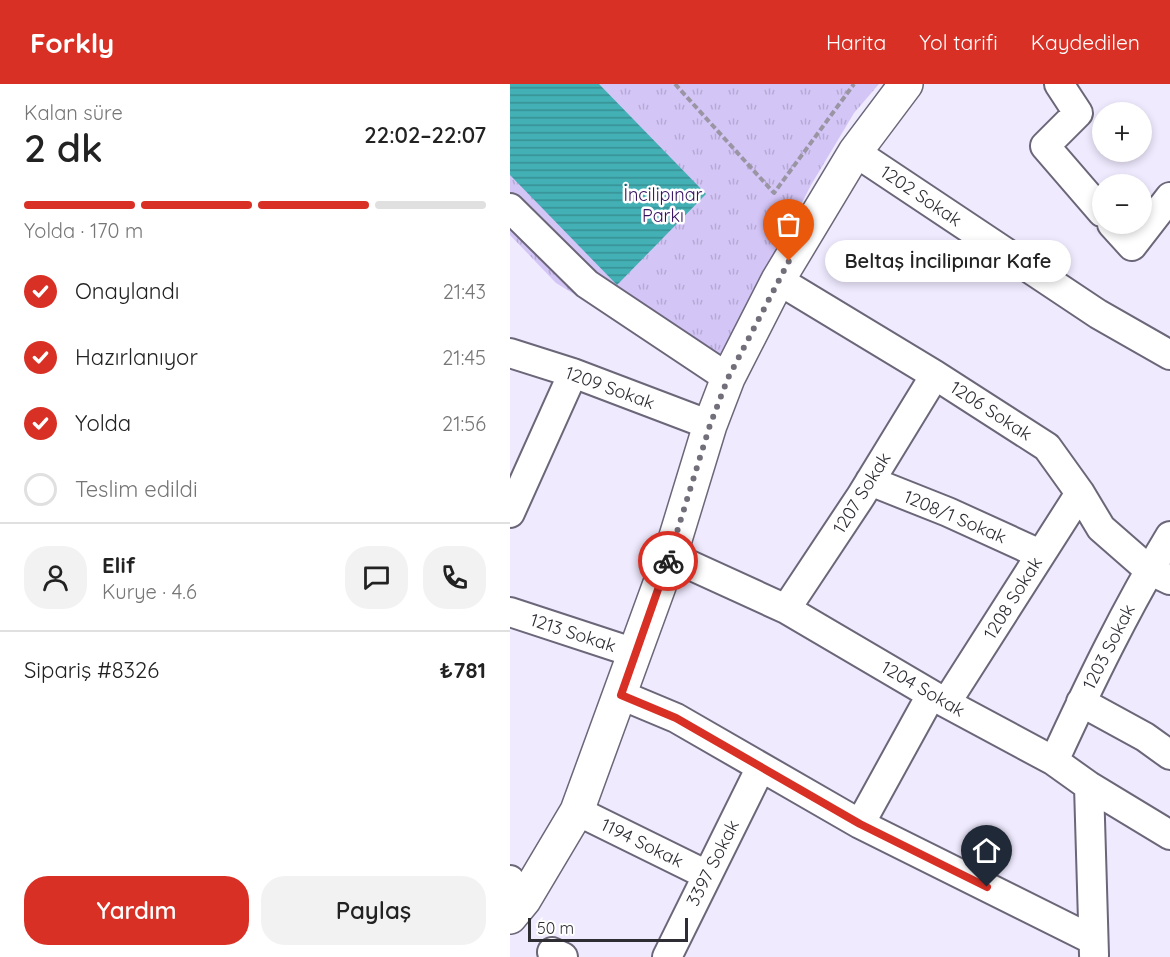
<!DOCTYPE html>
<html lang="tr">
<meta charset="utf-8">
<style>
body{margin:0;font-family:Quicksand,sans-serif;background:#f2f2f2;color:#222;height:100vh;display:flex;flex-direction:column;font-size:22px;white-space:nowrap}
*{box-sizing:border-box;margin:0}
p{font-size:20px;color:#767676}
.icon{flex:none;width:33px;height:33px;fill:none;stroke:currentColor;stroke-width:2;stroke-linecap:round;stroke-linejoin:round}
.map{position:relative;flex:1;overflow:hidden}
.drawer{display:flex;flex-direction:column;background:#fff;width:510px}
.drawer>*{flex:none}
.tools{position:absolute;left:582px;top:18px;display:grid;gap:12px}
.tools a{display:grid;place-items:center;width:60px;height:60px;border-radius:50%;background:#fff;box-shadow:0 3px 9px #0003;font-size:30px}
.scale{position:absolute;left:18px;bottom:15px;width:160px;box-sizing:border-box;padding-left:6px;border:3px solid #2f2d34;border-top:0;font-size:16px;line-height:21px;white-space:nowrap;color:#2f2d34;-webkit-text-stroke:4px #fff;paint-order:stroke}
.pin{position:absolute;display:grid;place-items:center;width:51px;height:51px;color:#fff;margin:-62px -26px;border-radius:50% 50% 50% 0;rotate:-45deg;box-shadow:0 0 6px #0007}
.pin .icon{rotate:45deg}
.courier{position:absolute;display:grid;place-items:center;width:60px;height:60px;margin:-30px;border:4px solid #d93025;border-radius:50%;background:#fff;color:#222;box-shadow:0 2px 8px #0007}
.bubble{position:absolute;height:42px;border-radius:21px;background:#fff;box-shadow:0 3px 9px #0003;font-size:20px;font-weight:600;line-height:42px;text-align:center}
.head em{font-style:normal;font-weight:600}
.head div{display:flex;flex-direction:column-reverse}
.head{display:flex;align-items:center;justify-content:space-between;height:102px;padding:0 24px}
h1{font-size:39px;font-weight:600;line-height:45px}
.bar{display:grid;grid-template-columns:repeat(4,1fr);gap:9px 6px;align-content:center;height:72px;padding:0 24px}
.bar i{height:8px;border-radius:4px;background:#e0e0e0}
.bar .on{background:#d93025}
.bar p{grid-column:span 4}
.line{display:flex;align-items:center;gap:15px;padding:0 24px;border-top:2px solid #e0e0e0}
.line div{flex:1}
.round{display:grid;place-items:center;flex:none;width:63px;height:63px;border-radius:24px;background:#f2f2f2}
ol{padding:0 24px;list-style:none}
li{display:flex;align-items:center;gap:18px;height:66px}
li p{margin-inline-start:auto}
li .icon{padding:6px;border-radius:50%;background:#d93025;color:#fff;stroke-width:4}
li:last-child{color:#767676}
li i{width:33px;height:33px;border:3px solid #e0e0e0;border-radius:50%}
.cta{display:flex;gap:12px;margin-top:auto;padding:12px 24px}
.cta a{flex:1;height:69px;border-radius:24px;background:#d93025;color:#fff;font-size:24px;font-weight:600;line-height:69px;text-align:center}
.cta a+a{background:#f2f2f2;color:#222}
header{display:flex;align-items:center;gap:36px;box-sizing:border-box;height:84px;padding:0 30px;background:#d93025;color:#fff}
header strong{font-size:28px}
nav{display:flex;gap:33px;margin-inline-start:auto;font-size:21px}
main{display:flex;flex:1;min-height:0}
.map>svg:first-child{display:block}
.park{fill:url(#park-tufts)}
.water{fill:url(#water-rules)}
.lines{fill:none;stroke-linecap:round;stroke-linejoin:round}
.minor-casing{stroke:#6b6678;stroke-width:32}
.major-casing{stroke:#6b6678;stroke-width:36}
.path{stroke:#9995a3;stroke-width:4;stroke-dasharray:6 3;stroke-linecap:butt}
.minor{stroke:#fff;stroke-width:28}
.major{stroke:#fff;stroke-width:33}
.done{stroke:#726f7b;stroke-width:6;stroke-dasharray:0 10.8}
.route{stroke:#d93025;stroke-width:8}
.labels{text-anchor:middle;stroke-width:5;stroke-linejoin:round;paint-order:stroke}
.park-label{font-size:18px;fill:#351160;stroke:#fff}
.street-label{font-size:18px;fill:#2f2d34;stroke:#fff}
</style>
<header>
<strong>Forkly</strong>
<nav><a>Harita</a><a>Yol tarifi</a><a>Kaydedilen</a></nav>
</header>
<main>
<section class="drawer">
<div class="head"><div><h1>2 dk</h1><p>Kalan süre</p></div><em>22:02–22:07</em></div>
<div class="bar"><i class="on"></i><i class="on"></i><i class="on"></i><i></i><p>Yolda · 170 m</p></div>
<ol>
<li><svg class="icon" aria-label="check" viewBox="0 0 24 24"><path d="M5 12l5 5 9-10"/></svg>Onaylandı<p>21:43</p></li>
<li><svg class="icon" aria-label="check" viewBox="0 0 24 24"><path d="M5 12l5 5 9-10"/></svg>Hazırlanıyor<p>21:45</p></li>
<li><svg class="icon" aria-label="check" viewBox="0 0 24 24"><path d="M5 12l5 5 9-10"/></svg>Yolda<p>21:56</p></li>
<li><i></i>Teslim edildi</li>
</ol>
<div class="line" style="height:108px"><a class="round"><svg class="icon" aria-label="person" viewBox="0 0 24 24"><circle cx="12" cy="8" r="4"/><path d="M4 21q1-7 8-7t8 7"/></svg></a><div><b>Elif</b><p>Kurye · 4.6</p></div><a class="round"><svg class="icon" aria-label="chat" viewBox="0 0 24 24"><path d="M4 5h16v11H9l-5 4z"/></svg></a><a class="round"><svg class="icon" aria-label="phone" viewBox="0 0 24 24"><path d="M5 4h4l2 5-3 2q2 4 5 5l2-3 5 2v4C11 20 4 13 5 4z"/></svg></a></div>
<div class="line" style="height:78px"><div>Sipariş #8326</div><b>₺781</b></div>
<div class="cta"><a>Yardım</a><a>Paylaş</a></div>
</section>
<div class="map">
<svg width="660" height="873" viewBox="0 0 660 873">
<defs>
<pattern id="park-tufts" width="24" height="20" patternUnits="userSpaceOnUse" patternTransform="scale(1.5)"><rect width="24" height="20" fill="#d4c5f7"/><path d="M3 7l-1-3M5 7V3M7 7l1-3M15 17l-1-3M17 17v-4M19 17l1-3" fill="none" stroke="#b6aad4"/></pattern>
<pattern id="water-rules" width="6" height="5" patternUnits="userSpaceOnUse" patternTransform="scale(1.5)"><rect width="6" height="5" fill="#42b0b4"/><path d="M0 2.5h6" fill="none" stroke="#389093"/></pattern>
</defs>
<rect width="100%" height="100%" fill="#efeafe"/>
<path class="park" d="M0,0H369L344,29L301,101L202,294L46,199L0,151Z"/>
<path class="water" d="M0,0H89L196,110L107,201L0,91Z"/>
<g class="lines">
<defs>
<path id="minor" d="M549,0L568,29L535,62L592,128
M345,68L588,230L660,271
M0,124L77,200L218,294
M602,140L622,162L660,113
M268,196L425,291L537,363L570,409L591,444L639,486L660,496
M0,269L63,289L200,341
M360,397L438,428L530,470
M0,429L63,289
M160,472L276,525L436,619L544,677L579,702L660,751
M276,525L351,412L425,291
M0,528L125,569
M111,611L166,634L350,740L583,856
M571,618L635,653L660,671
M436,619L570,409
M544,677C579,601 616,524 660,452
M579,702L584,871
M67,727L197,791
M350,740L421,611
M0,796L14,816
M42,868L53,873
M157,873L250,685"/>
<path id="major" d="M0,833L14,816L67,727L160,472L200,341L218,294L268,196L345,68L396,0"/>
</defs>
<use href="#minor" class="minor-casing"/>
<use href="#major" class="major-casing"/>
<path class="path" d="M165,0L264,109L344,0"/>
<use href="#minor" class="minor"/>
<use href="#major" class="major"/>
</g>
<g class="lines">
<path class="done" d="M158,477L200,341L218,294L279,177"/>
<path class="route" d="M158,477L111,611L166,634L350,740L477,803"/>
</g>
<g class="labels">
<g class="park-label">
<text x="153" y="117">İncilipınar<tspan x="153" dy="21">Parkı</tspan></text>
</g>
<g class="street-label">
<text transform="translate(411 112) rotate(34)" y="6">1202 Sokak</text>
<text transform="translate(100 304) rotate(20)" y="6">1209 Sokak</text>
<text transform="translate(481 327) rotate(33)" y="6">1206 Sokak</text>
<text transform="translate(352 409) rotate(-58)" y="6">1207 Sokak</text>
<text transform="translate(445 433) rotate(23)" y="6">1208/1 Sokak</text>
<text transform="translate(503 514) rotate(-58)" y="6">1208 Sokak</text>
<text transform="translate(63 549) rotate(18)" y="6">1213 Sokak</text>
<text transform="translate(599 563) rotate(-63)" y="6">1203 Sokak</text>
<text transform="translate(413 605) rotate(30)" y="6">1204 Sokak</text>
<text transform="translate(132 759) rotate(26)" y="6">1194 Sokak</text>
<text transform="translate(203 779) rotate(-63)" y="6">3397 Sokak</text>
</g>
</g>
</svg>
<div class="tools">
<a>+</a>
<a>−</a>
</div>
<div class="scale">50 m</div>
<div class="pin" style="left:279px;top:177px;background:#ea580c"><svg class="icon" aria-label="bag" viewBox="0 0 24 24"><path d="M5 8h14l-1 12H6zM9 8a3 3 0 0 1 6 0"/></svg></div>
<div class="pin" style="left:477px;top:803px;background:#1f2937"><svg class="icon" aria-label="home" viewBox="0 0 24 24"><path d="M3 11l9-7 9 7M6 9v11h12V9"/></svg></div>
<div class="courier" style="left:158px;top:477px"><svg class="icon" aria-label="bike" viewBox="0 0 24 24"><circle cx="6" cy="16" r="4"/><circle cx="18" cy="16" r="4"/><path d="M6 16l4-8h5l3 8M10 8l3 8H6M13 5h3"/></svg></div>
<div class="bubble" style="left:315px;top:156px;width:246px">Beltaş İncilipınar Kafe</div>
</div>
</main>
